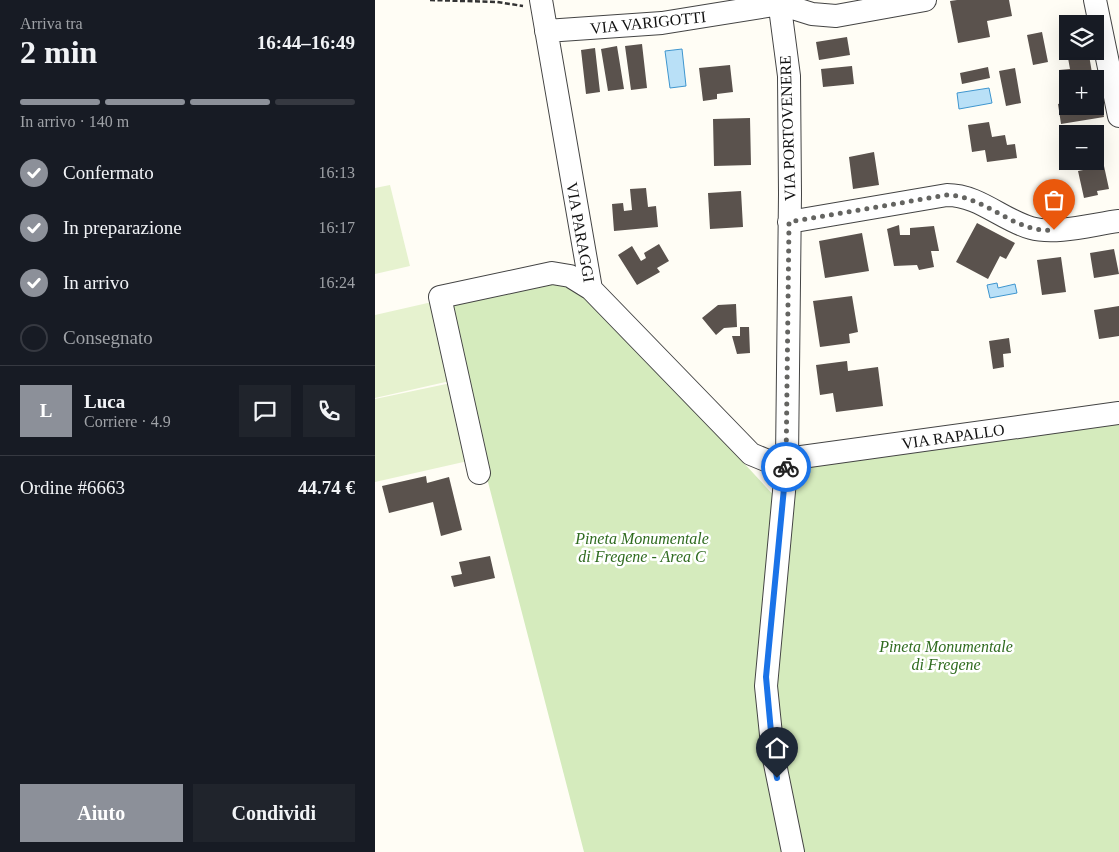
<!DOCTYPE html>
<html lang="it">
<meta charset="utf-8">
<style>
body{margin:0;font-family:"Times New Roman",serif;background:#20242c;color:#f1f3f6;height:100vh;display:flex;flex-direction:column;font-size:19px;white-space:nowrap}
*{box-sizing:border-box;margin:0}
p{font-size:16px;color:#9ea1a6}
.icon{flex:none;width:28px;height:28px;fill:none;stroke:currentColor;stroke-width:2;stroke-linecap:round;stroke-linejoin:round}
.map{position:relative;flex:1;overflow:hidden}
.sheet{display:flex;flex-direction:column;background:#171b24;width:375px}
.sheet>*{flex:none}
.fabs{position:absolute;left:684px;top:15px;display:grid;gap:10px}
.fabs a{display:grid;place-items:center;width:45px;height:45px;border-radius:0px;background:#171b24;box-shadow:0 5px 20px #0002;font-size:25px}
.pin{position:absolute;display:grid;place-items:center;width:42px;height:42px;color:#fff;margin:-51px -21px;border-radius:50% 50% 50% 0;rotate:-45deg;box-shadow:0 0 5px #0007}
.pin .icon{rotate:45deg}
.courier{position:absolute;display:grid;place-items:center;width:50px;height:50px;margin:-25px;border:4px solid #1a73e8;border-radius:50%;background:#fff;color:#222;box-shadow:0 1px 6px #0007}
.summary em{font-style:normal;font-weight:700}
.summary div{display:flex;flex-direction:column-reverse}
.summary{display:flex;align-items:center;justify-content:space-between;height:85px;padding:0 20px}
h1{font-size:32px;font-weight:700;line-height:38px}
.bar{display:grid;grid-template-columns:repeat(4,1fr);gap:8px 5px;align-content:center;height:60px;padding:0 20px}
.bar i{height:6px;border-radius:4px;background:#363941}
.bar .selected{background:#8c9099}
.bar p{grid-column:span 4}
.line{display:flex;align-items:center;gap:12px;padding:0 20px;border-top:1px solid #363941}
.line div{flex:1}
.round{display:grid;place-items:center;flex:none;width:52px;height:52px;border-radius:0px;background:#20242c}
ol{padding:0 20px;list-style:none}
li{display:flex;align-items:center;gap:15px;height:55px}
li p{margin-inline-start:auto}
li .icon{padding:5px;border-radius:50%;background:#8c9099;color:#fff;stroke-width:4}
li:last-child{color:#9ea1a6}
li i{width:28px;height:28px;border:2px solid #363941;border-radius:50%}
.cta{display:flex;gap:10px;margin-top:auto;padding:10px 20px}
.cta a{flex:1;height:58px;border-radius:0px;background:#8c9099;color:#fff;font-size:20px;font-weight:700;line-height:58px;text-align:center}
.cta a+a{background:#20242c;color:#f1f3f6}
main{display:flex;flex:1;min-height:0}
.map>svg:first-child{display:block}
.green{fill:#d5ebbd}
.pitch{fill:#e6f2cf}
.water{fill:#b9e0f7;stroke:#3f96cf}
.building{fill:#5a524d}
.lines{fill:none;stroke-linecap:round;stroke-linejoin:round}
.minor-casing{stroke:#444;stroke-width:24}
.path{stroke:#333;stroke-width:2.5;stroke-dasharray:5 2.5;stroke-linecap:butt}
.minor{stroke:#fff;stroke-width:22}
.done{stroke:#646461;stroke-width:5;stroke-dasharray:0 9}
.route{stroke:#1a73e8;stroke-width:6}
.labels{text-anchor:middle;stroke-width:5;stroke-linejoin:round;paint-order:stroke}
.street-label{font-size:16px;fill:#111;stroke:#fff}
.park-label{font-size:16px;font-style:italic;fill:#2f6b1f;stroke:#fff}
</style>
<main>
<section class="sheet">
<div class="summary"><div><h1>2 min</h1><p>Arriva tra</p></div><em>16:44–16:49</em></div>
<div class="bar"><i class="selected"></i><i class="selected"></i><i class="selected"></i><i></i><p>In arrivo · 140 m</p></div>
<ol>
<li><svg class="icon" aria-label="check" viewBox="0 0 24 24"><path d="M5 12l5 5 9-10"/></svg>Confermato<p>16:13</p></li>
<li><svg class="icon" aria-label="check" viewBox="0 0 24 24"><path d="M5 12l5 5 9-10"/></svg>In preparazione<p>16:17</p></li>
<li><svg class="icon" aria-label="check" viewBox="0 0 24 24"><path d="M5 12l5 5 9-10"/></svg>In arrivo<p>16:24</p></li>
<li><i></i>Consegnato</li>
</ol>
<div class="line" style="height:90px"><b class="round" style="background:#8c9099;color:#fff">L</b><div><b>Luca</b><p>Corriere · 4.9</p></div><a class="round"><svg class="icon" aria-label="chat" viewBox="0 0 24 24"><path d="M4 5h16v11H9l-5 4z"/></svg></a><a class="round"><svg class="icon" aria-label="phone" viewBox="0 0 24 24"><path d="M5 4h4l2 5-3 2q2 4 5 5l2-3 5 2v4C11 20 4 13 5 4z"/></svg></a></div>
<div class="line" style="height:65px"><div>Ordine #6663</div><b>44.74 €</b></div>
<div class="cta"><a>Aiuto</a><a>Condividi</a></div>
</section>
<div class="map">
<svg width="744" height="852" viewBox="0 0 744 852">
<rect width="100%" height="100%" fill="#fffdf5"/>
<path class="green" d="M195,276L404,501L401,802L406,852H209L65,297Z
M744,420V852H421L396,687L412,459Z"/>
<path class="pitch" d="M15,185L35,266L0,274V188Z
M57,302L75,381L0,398V315Z
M76,383L93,461L0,482V399Z"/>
<path class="water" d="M307,49L311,86L295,88L290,51Z
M614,88L617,103L584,109L582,93Z
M622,283L623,288L640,284L642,293L615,298L612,285Z"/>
<path class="building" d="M582,0H634L637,16L612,21L615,37L583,43L575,1Z
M667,32L673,62L658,65L652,35Z
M472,37L475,55L444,60L441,42Z
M267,44L272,88L256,90L250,46Z
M242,46L249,89L233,91L226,49Z
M220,48L225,92L211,94L206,50Z
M714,55L718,79H692V85H687L684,70L695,69L693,58Z
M355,65L358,92L342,94V99L328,101L324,68Z
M477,66L479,84L448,87L446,69Z
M613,67L615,78L587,84L585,73Z
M640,68L646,103L631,106L624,71Z
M726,97L729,117L686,124L683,104L692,102V106H720V98Z
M375,118L376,165L339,166L338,119Z
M614,122L617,137L630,135L632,145L640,144L642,158L612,162L610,150L597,152L593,125Z
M499,152L504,185L478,189L474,157Z
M729,166L734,189L722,191L723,195L709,198L703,171Z
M271,188L273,207L281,206L283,227L239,231L237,204L248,203L249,211L257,210L255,189Z
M366,191L368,227L335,229L333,193Z
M602,223L640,243L631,259L625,256L613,279L581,262Z
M524,225L525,235H535V228L559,226L564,251H556L559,267L544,270L542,265L519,266L512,229Z
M487,233L494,271L450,278L444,241Z
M284,244L294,261L282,268L285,272L262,285L243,255L257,246L266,261L271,258L269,253Z
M739,249L744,274L719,278L715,253Z
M686,257L691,292L667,295L662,260Z
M477,296L483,332L474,334L475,343L445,347L438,301Z
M361,304L362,327L349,328L341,335L327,318L343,305Z
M744,306V336L724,339L719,310Z
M365,327H374L375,353L362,354L357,336H365Z
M634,338L636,353L628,354L629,367L618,369L614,341Z
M472,361L473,371L503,367L508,406L461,412L458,393L445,395L441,365Z
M51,476L52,483L74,477L87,530L66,536L58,502L14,513L7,486Z
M115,556L120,578L79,587L76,576L87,574L84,562Z"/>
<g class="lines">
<defs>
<path id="minor" d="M166,0L216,289L376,454L393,461L412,459L744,413
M404,0L414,76L415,194L412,459L391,686L398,754L418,852
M720,0L744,116
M171,31L287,23L405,4L437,14L461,16L550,0
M414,222L572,195C604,195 627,220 656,228C681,235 719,224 744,221
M104,473L65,297L177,273L195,276L216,289"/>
</defs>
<use href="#minor" class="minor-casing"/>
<path class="path" d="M55,0L122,2L148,6"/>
<use href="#minor" class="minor"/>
</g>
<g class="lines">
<path class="done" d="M411,467L414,222L572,195C611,196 640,234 679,230"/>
<path class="route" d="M402,778L398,754L391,677L411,467"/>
</g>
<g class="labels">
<g class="street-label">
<text transform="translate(273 22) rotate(-6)" y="6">VIA VARIGOTTI</text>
<text transform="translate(412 128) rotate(-92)" y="6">VIA PORTOVENERE</text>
<text transform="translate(206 232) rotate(80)" y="6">VIA PARAGGI</text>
<text transform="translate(578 436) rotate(-8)" y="6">VIA RAPALLO</text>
</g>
<g class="park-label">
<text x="267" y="544">Pineta Monumentale<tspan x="267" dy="18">di Fregene - Area C</tspan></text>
<text x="571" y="652">Pineta Monumentale<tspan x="571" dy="18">di Fregene</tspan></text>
</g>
</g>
</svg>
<div class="fabs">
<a><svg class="icon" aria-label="layers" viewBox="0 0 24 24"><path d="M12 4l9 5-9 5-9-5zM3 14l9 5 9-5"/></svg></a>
<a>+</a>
<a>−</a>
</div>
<div class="pin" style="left:679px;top:230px;background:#ea580c"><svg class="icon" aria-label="bag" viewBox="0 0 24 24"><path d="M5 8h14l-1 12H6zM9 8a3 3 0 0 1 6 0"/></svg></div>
<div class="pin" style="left:402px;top:778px;background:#1f2937"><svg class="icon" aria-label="home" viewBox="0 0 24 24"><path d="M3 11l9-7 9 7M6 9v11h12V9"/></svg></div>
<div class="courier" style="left:411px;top:467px"><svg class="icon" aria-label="bike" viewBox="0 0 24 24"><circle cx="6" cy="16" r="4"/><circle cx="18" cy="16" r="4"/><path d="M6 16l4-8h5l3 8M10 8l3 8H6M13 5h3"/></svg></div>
</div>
</main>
